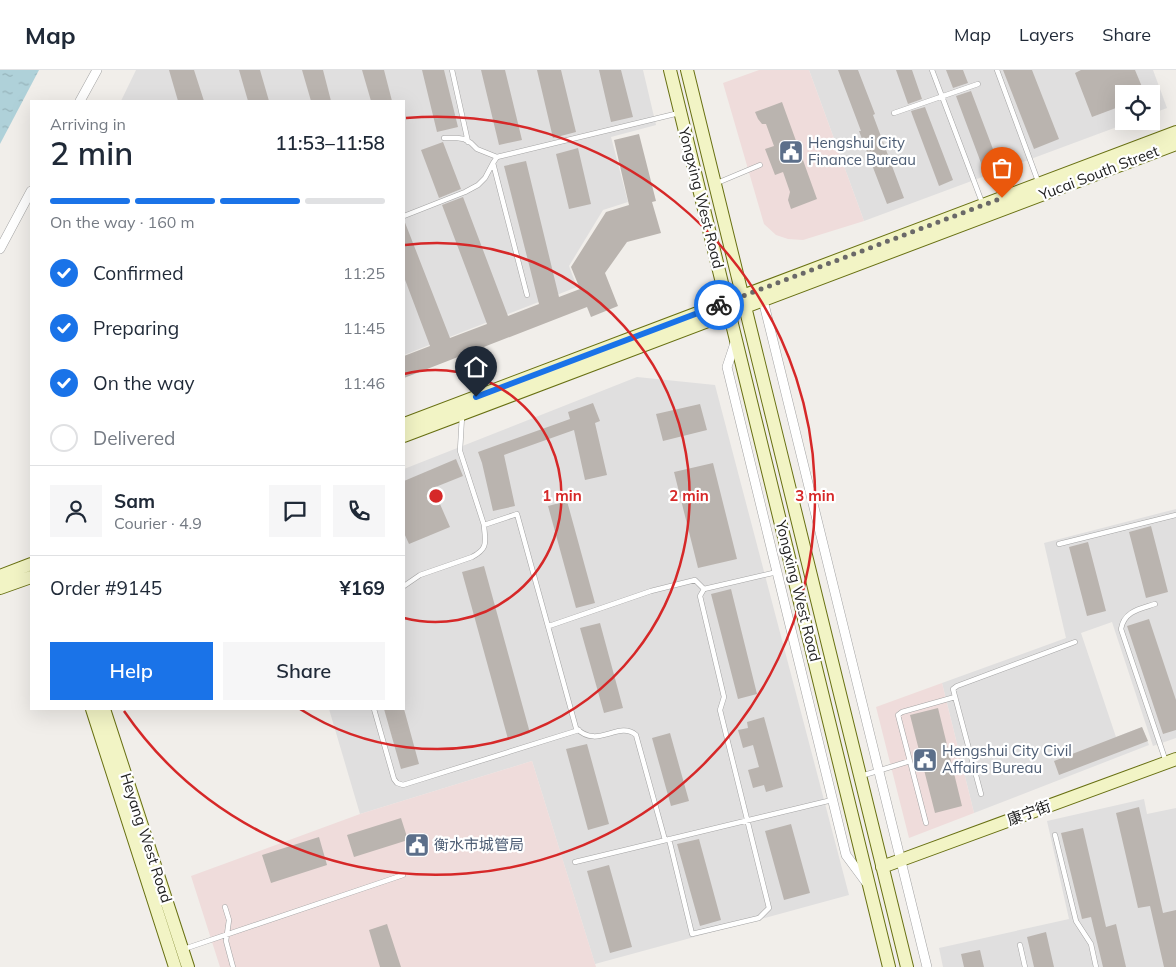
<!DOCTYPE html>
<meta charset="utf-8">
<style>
body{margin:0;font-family:Mulish,"Noto Sans SC",sans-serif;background:#f6f6f7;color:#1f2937;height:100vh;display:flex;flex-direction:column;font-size:19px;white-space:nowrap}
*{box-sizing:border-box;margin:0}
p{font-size:16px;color:#747a83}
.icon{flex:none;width:28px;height:28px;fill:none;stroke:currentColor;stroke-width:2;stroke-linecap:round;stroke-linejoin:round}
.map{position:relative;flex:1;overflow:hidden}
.panel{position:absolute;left:30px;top:30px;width:375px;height:610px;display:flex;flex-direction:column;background:#fff;border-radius:0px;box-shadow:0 5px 20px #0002}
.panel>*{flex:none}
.tools{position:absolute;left:1115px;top:15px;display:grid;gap:10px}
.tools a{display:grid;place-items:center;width:45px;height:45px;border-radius:0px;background:#fff;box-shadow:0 5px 20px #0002;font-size:25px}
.pin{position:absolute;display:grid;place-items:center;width:42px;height:42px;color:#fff;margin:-51px -21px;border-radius:50% 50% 50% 0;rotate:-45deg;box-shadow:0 0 5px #0007}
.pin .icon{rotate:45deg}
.courier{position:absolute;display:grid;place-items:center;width:50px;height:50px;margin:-25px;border:4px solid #1a73e8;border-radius:50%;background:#fff;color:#222;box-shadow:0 1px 6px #0007}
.headline em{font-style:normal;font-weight:600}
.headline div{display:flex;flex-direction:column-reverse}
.headline{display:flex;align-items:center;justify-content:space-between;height:85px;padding:0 20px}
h1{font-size:32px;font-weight:600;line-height:38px}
.bar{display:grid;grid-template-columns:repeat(4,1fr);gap:8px 5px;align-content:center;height:60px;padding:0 20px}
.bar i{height:6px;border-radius:4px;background:#e0e1e3}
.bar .active{background:#1a73e8}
.bar p{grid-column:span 4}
.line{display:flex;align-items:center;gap:12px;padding:0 20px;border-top:1px solid #e0e1e3}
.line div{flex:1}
.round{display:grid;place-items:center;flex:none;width:52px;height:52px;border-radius:0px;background:#f6f6f7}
ol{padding:0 20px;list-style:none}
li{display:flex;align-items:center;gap:15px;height:55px}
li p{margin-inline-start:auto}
li .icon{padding:5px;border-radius:50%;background:#1a73e8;color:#fff;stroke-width:4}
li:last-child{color:#747a83}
li i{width:28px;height:28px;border:2px solid #e0e1e3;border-radius:50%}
.primary-button{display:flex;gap:10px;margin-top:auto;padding:10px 20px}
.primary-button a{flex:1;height:58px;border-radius:0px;background:#1a73e8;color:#fff;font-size:20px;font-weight:600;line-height:58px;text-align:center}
.primary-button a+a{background:#f6f6f7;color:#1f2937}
header{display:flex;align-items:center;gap:30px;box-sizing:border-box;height:70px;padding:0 25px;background:#fff;border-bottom:1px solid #e0e1e3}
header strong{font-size:24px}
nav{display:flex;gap:28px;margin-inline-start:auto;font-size:18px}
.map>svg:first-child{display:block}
.residential{fill:#e0dfdf}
.commercial{fill:#efdcdb}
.water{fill:url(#water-ripples)}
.building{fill:#bab4af}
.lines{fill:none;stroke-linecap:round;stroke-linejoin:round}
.lane-casing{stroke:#a3a3a3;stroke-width:5.5}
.street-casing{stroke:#a3a3a3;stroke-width:10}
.secondary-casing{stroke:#687012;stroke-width:14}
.lane{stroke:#fff;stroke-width:4.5}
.street{stroke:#fff;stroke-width:9}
.secondary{stroke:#f2f4c5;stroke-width:12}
.done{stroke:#6a6968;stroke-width:5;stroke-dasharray:0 9}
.route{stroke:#1a73e8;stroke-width:6}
.ring{fill:none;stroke:#d62828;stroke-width:2.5}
.labels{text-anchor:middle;stroke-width:4.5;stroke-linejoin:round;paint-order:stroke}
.service-label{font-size:15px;fill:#4e5e75;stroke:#fff;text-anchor:start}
.street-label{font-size:15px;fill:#222;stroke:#fff}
.centre{fill:#d62828;stroke:#fff;stroke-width:2.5}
.ring-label{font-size:15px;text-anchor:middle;font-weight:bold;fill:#d62828;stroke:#fff;stroke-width:4.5;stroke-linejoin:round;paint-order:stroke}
</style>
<header>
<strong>Map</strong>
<nav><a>Map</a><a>Layers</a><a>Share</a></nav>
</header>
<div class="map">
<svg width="1176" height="897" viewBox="0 0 1176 897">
<defs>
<pattern id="water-ripples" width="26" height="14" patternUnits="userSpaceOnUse" patternTransform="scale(1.25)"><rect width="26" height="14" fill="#afd1d9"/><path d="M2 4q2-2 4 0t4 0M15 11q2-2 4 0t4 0" fill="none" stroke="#96b3ba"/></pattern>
</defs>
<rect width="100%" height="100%" fill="#f1eeea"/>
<path class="residential" d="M136,0H643L656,55L611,67L628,132L603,140L569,196L577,217L404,285V31H121Z
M809,0H1153L1167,38L1151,44V24H1124V51H1133L864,151Z
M637,307L715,315L849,825L595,894L532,691L360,744L329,639H404V399Z
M1176,439V668L1153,676L1112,552L1081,563L1116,667L1142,657L1149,675L974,743L942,613L1066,568L1044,473Z
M1144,729L1147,744L1176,738V897H943L939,878L1069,849L1047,751Z"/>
<path class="commercial" d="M759,0H809L864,151L803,170L788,169L776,165L764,154L723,13Z
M942,613L974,743L909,768L876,637Z
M532,691L596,897H220L191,806L360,744Z"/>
<path class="water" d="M0,0H39L0,74Z"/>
<path class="building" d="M169,0H194L204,31H178Z
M239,0H260L269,31H248Z
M302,0H323L331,31H311Z
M362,0H384L392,31H371Z
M422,0H444L458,57L437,62Z
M481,0H505L522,70L499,75Z
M537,0H561L576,62L553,68Z
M599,0H621L633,47L611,52Z
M838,0H858L875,44L873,45L904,128L887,134L859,61H861Z
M896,0H912L922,29L908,34Z
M946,0H963L968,13L953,18Z
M1003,0H1032L1059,69L1034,79Z
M1081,0H1135L1145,24H1124V35L1092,47L1075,3Z
M971,21L999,95L984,101L956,26Z
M782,32L817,129L791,139L788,130L790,122L783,102L775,105L765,79L774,76L766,54H762L758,49L755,42Z
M925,37L953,110L939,116L912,44L911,41Z
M639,64L656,131L652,132L661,163L627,172L605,203L618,236L591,247L587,237L404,308V286L430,276L404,207V150L450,268L487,254L442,135L463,127L508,246L539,234L504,96L526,91L559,227L580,219L571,197L606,142L629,135L614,70Z
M443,72L461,119L439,128L421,80Z
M578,78L591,134L569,139L556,84Z
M593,333L600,351L595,353L607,405L585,410L574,360L504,385L515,436L493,441L482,393L478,382L570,349L568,342Z
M700,334L707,360L663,371L656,344Z
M456,389L463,406L433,418L450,457L409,474L404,463V411Z
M713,393L737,489L698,498L674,402Z
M567,431L595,533L576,538L548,436Z
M1151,456L1168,522L1146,528L1129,462Z
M1088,472L1106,541L1087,546L1069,477Z
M484,496L530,663L508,669L462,502Z
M731,519L757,624L738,629L711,524Z
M1149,549L1176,630V660L1163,664L1127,556Z
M600,553L623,638L604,643L580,558Z
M938,638L962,736L935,743L910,645Z
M384,639H404L419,694L401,699Z
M764,647L783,717L766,722L764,715L753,718L748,700L759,697L753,675L743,678L738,660L748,658L747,652Z
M1142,657L1148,671L1059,705L1054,691Z
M670,663L689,731L671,736L652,668Z
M587,674L609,754L588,760L566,679Z
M1139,737L1163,843L1176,840V897H1164L1150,836L1138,838L1116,743Z
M401,748L408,770L354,787L347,765Z
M791,754L810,823L784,830L765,761Z
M1083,758L1106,857L1116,854L1126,897H1103L1091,847L1082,849L1061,763Z
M319,767L327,795L271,813L262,785Z
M699,769L721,850L700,856L677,774Z
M609,795L632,877L610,883L587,801Z
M387,854L401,897H380L369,860Z
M1046,862L1054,897H1034L1027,867Z
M980,880L984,897H964L961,884Z"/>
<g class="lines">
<defs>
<path id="lane" d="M452,0L468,72
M932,0L983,135
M997,0L1039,114
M894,43L978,14
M444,68H457L464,69L471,73L477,79L497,87L679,43
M497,87L493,93L527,225
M717,113L760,95
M404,146L465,122L478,115L485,108L493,93
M462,346L460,381L484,455L517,444L576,658C598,680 618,650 636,665L665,770
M1059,474L1176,445
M404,516L420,505L472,487C489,478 485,472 484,455
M1155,534C1140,539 1124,541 1121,559L1166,692
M549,556L651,521L695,510L704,519L777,502
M374,639L394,709L397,713L403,715L579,660
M861,706L910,691
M981,724L953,619L957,616L1075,572
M926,753L898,645L902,642L955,627
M1055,765L1076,851L1091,874L1096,897
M669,769L692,864L759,848L769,838L720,640L724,627L700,526L704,519
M575,792L832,730
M225,837L229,850L226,871L233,897
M1020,875L1025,897
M184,879L403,805"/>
<path id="street" d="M80,31L97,0
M0,179L31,121
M763,230L927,897
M736,270L727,297L846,785L866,812"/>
<path id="secondary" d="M670,0L889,897
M687,0L907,897
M404,354L1176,62
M404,366L1176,74
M0,506L31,494
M0,518L31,507
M92,639L175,897
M104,639L188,897
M882,797L1176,689"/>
</defs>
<use href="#lane" class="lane-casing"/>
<use href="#street" class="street-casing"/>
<use href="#secondary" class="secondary-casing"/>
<use href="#lane" class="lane"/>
<use href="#street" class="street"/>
<use href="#secondary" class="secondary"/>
</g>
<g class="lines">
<path class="done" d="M719,235L1002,128"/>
<path class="route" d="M476,327L719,235"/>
</g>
<g class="ring">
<path d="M404 304A126 126 0 1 1 404 548"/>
<path d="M405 175A253 253 0 1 1 300 639"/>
<path d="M406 48A379 379 0 1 1 124 641"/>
</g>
<defs>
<symbol id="civic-square" viewBox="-11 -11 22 22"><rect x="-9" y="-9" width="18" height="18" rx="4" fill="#5c6f8a" stroke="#fff"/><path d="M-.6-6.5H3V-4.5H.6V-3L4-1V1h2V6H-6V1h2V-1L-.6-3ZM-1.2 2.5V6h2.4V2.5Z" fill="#fff"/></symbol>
</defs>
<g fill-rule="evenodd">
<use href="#civic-square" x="777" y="68" width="28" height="28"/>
<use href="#civic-square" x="911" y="676" width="28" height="28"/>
<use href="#civic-square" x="403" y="761" width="28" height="28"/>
</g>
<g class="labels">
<g class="service-label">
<text x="808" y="78">Hengshui City<tspan x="808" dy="17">Finance Bureau</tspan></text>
<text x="942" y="686">Hengshui City Civil<tspan x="942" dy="17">Affairs Bureau</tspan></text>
<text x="434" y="780">衡水市城管局</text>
</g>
<g class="street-label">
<text transform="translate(1099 103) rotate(-21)" y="5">Yucai South Street</text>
<text transform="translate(701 128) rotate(76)" y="5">Yongxing West Road</text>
<text transform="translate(798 521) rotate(76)" y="5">Yongxing West Road</text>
<text transform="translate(1029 743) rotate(-20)" y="5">康宁街</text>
<text transform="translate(146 768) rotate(72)" y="5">Heyang West Road</text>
</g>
</g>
<circle cx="436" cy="426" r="8" class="centre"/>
<g class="ring-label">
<text x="562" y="431">1 min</text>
<text x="689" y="431">2 min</text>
<text x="815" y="431">3 min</text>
</g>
</svg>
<div class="tools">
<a><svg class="icon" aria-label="locate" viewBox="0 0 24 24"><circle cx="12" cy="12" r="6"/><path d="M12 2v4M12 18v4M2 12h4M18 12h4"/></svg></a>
</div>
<div class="pin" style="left:1002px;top:128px;background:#ea580c"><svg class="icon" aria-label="bag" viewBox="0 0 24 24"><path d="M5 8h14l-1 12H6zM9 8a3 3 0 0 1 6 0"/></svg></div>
<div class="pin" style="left:476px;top:327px;background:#1f2937"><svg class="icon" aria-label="home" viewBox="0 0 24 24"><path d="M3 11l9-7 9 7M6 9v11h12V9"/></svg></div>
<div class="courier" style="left:719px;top:235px"><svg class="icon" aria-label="bike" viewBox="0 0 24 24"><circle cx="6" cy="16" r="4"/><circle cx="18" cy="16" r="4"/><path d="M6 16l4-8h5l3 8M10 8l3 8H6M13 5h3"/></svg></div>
<section class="panel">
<div class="headline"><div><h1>2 min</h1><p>Arriving in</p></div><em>11:53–11:58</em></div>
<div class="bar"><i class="active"></i><i class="active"></i><i class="active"></i><i></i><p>On the way · 160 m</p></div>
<ol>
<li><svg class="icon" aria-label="check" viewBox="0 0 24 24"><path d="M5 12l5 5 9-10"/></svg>Confirmed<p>11:25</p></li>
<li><svg class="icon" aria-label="check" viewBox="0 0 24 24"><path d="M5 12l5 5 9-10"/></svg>Preparing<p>11:45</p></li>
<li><svg class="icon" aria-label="check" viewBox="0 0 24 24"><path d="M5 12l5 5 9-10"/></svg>On the way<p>11:46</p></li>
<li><i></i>Delivered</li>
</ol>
<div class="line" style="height:90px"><a class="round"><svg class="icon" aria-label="person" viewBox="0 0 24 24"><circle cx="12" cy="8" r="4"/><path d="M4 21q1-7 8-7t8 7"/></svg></a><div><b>Sam</b><p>Courier · 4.9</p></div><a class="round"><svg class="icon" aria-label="chat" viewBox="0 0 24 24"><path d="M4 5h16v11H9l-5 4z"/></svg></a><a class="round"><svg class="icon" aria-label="phone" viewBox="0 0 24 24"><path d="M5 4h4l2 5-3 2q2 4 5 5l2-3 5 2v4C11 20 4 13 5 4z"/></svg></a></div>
<div class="line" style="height:65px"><div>Order #9145</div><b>¥169</b></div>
<div class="primary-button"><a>Help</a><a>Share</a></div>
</section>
</div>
